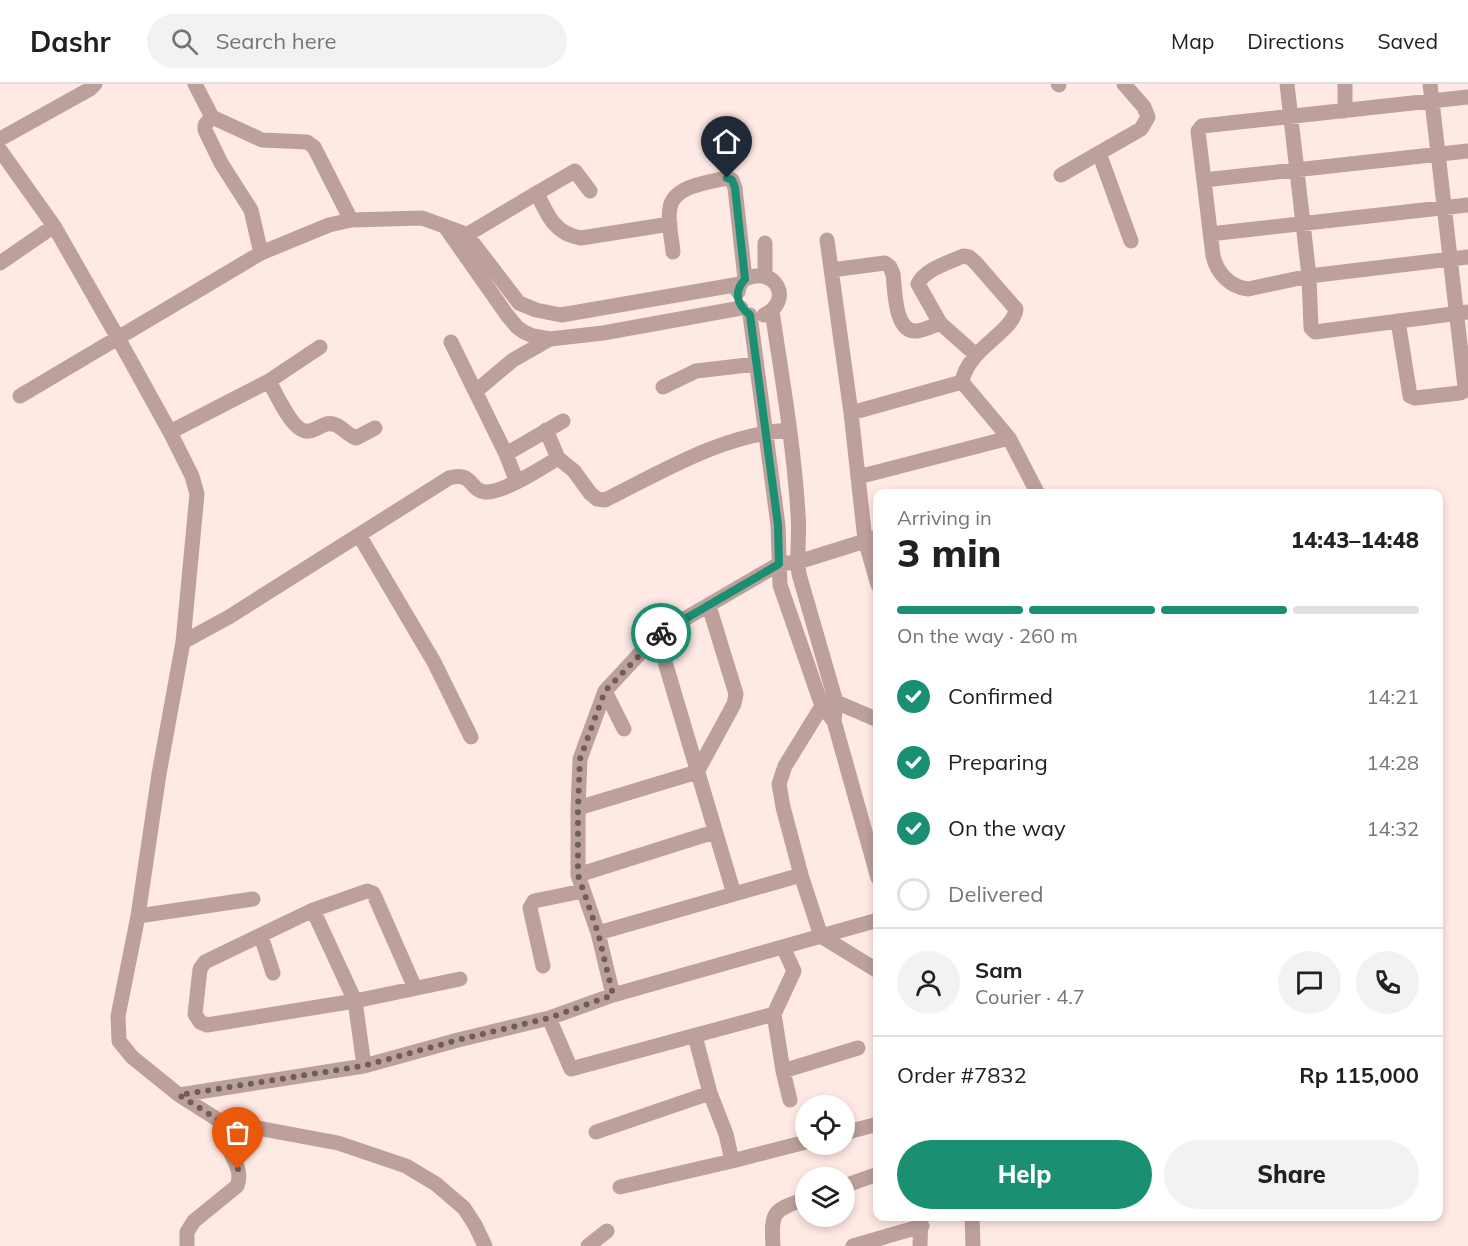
<!DOCTYPE html>
<meta charset="utf-8">
<style>
body{margin:0;font-family:Mulish,sans-serif;background:#f2f2f2;color:#202124;height:100vh;display:flex;flex-direction:column;font-size:22px;white-space:nowrap}
*{box-sizing:border-box;margin:0}
p{font-size:20px;color:#757577}
.icon{flex:none;width:33px;height:33px;fill:none;stroke:currentColor;stroke-width:2;stroke-linecap:round;stroke-linejoin:round}
.map{position:relative;flex:1;overflow:hidden}
.sheet{position:absolute;left:873px;top:405px;width:570px;height:732px;display:flex;flex-direction:column;background:#fff;border-radius:12px;box-shadow:0 3px 9px #0003}
.sheet>*{flex:none}
.buttons{position:absolute;left:795px;top:1011px;display:grid;gap:12px}
.buttons a{display:grid;place-items:center;width:60px;height:60px;border-radius:50%;background:#fff;box-shadow:0 3px 9px #0003;font-size:30px}
.pin{position:absolute;display:grid;place-items:center;width:51px;height:51px;color:#fff;margin:-62px -26px;border-radius:50% 50% 50% 0;rotate:-45deg;box-shadow:0 0 6px #0007}
.pin .icon{rotate:45deg}
.courier{position:absolute;display:grid;place-items:center;width:60px;height:60px;margin:-30px;border:4px solid #1a8f72;border-radius:50%;background:#fff;color:#222;box-shadow:0 2px 8px #0007}
.summary em{font-style:normal;font-weight:800}
.summary div{display:flex;flex-direction:column-reverse}
.summary{display:flex;align-items:center;justify-content:space-between;height:102px;padding:0 24px}
h1{font-size:39px;font-weight:800;line-height:45px}
.bar{display:grid;grid-template-columns:repeat(4,1fr);gap:9px 6px;align-content:center;height:72px;padding:0 24px}
.bar i{height:8px;border-radius:4px;background:#e0e0e0}
.bar .current{background:#1a8f72}
.bar p{grid-column:span 4}
.line{display:flex;align-items:center;gap:15px;padding:0 24px;border-top:2px solid #e0e0e0}
.line div{flex:1}
.round{display:grid;place-items:center;flex:none;width:63px;height:63px;border-radius:32px;background:#f2f2f2}
ol{padding:0 24px;list-style:none}
li{display:flex;align-items:center;gap:18px;height:66px}
li p{margin-inline-start:auto}
li .icon{padding:6px;border-radius:50%;background:#1a8f72;color:#fff;stroke-width:4}
li:last-child{color:#757577}
li i{width:33px;height:33px;border:3px solid #e0e0e0;border-radius:50%}
.action{display:flex;gap:12px;margin-top:auto;padding:12px 24px}
.action a{flex:1;height:69px;border-radius:36px;background:#1a8f72;color:#fff;font-size:24px;font-weight:800;line-height:69px;text-align:center}
.action a+a{background:#f2f2f2;color:#202124}
header{display:flex;align-items:center;gap:36px;box-sizing:border-box;height:84px;padding:0 30px;background:#fff;border-bottom:2px solid #e0e0e0}
header strong{font-size:28px}
nav{display:flex;gap:33px;margin-inline-start:auto;font-size:21px}
.search{width:420px;height:54px;background:#f2f2f2;display:flex;align-items:center;gap:15px;box-sizing:border-box;padding:0 21px;border-radius:33px;color:#757577;font-size:22px}
.map>svg:first-child{display:block}
.lines{fill:none;stroke-linecap:round;stroke-linejoin:round}
.street{stroke:#bda09b;stroke-width:15}
.done{stroke:#6b5e5b;stroke-width:6;stroke-dasharray:0 10.8}
.route{stroke:#1a8f72;stroke-width:8}
</style>
<header>
<strong>Dashr</strong>
<div class="search"><svg class="icon" aria-label="search" viewBox="0 0 24 24"><circle cx="10" cy="10" r="6"/><path d="M15 15l6 6"/></svg>Search here</div>
<nav><a>Map</a><a>Directions</a><a>Saved</a></nav>
</header>
<div class="map">
<svg width="1468" height="1162" viewBox="0 0 1468 1162">
<rect width="100%" height="100%" fill="#ffe9e4"/>
<g class="lines">
<path class="street" d="M195,0L212,33L262,56L307,58L314,63L351,136
M1058,0L1059,1
M1124,0L1144,23L1148,33L1141,45L1099,69L1131,157
M1287,0L1309,192L1311,244L1315,248L1468,228
M1345,0V27
M1468,13L1202,42L1198,47L1213,172C1217,189 1230,203 1248,205L1309,192L1468,173
M212,33L205,41V46L221,79L251,126L261,169
M0,55L90,5L95,0
M0,66L54,142L118,254L170,348L192,392L197,410L183,558L159,690L138,832L118,932L119,957L132,973L179,1011L220,1037L338,1059L406,1082L436,1100L464,1124L475,1141L485,1162
M1061,91L1099,69
M1204,96L1468,67
M537,109L575,87L590,107
M446,144L507,231L517,243L524,248L533,252L550,255L603,249L741,224
M1210,150L1468,121
M458,156L537,109C547,131 555,150 581,154L670,140
M827,156L851,329L865,456L878,501
M765,159V191
M673,168C672,154 667,138 670,124C673,102 709,98 727,94L732,96L735,104L745,195L740,200L738,208
M0,179L54,142
M831,186L885,179L890,183L893,190C895,205 894,249 917,247C924,246 933,242 940,239
M745,195C776,181 794,217 764,231
M772,227C782,294 794,362 798,430C800,450 796,470 799,490L836,618L834,637L878,794
M750,231L778,441L780,501L822,622L834,637
M1398,237L1410,312L1415,314L1460,309L1464,307L1465,303L1430,0
M451,258L506,370L517,398
M976,271L940,239L918,200C925,185 948,179 963,172L969,173L975,178L1016,225C1013,249 967,265 962,298L1009,354L1038,410
M269,297C276,309 293,350 309,347C319,346 325,336 336,341C343,344 348,351 356,354L375,344
M663,303L696,287L756,280
M476,307L513,276L550,255
M20,312L261,169L329,141L351,136L422,134L466,150L519,219L536,226L561,231L740,200
M851,329L962,298
M546,346L558,374L574,387L590,409L597,415L605,416C665,386 722,351 789,346
M170,348L269,297L320,263
M506,370L563,337
M858,393L1009,354
M359,451L434,578L471,653
M657,551L734,810
M183,558L229,533L449,394C474,387 468,406 485,408C502,410 543,383 558,374
M605,607L624,645
M878,636L836,618L822,622L785,682L779,700L783,723L801,791L821,852L878,887
M578,724L697,688L734,620L736,610L709,522
M578,791L714,748
M313,826L355,917L364,982
M138,832L253,815
M598,849L801,791
M261,852L273,889
M543,882L530,824L534,817L583,807
M415,904L375,813L373,809L367,807L313,826L205,878L200,885L195,930L200,938L207,941L355,917L460,895
M613,911L598,849L578,791V724L580,675L605,607L657,551L779,480L798,478L878,453
M774,930L783,987L858,964
M549,934L571,985L774,930L794,887L783,863
M695,952L710,1009L726,1050L732,1077L806,1058
M783,987L790,1016
M179,1011L364,982L458,956L549,934L613,911L878,836
M596,1048L710,1009
M844,1049L878,1040
M844,1102L878,1090
M620,1103L732,1077
M972,1132L973,1162
M187,1162V1148L194,1137L237,1102C244,1086 230,1071 225,1056C223,1050 222,1044 220,1037
M588,1162L607,1147
M773,1162C771,1127 773,1126 806,1115
M853,1162L922,1142
M920,1162L921,1132"/>
</g>
<g class="lines">
<path class="done" d="M238,1085L225,1058L220,1037L179,1011L363,982L458,956L549,934L613,911L598,849L578,791V724L580,675L605,607L661,549"/>
<path class="route" d="M661,549L779,480L778,441L750,231C737,221 733,208 745,195L735,104L732,96L727,94"/>
</g>
</svg>
<div class="buttons">
<a><svg class="icon" aria-label="locate" viewBox="0 0 24 24"><circle cx="12" cy="12" r="6"/><path d="M12 2v4M12 18v4M2 12h4M18 12h4"/></svg></a>
<a><svg class="icon" aria-label="layers" viewBox="0 0 24 24"><path d="M12 4l9 5-9 5-9-5zM3 14l9 5 9-5"/></svg></a>
</div>
<div class="pin" style="left:238px;top:1085px;background:#ea580c"><svg class="icon" aria-label="bag" viewBox="0 0 24 24"><path d="M5 8h14l-1 12H6zM9 8a3 3 0 0 1 6 0"/></svg></div>
<div class="pin" style="left:727px;top:94px;background:#1f2937"><svg class="icon" aria-label="home" viewBox="0 0 24 24"><path d="M3 11l9-7 9 7M6 9v11h12V9"/></svg></div>
<div class="courier" style="left:661px;top:549px"><svg class="icon" aria-label="bike" viewBox="0 0 24 24"><circle cx="6" cy="16" r="4"/><circle cx="18" cy="16" r="4"/><path d="M6 16l4-8h5l3 8M10 8l3 8H6M13 5h3"/></svg></div>
<section class="sheet">
<div class="summary"><div><h1>3 min</h1><p>Arriving in</p></div><em>14:43–14:48</em></div>
<div class="bar"><i class="current"></i><i class="current"></i><i class="current"></i><i></i><p>On the way · 260 m</p></div>
<ol>
<li><svg class="icon" aria-label="check" viewBox="0 0 24 24"><path d="M5 12l5 5 9-10"/></svg>Confirmed<p>14:21</p></li>
<li><svg class="icon" aria-label="check" viewBox="0 0 24 24"><path d="M5 12l5 5 9-10"/></svg>Preparing<p>14:28</p></li>
<li><svg class="icon" aria-label="check" viewBox="0 0 24 24"><path d="M5 12l5 5 9-10"/></svg>On the way<p>14:32</p></li>
<li><i></i>Delivered</li>
</ol>
<div class="line" style="height:108px"><a class="round"><svg class="icon" aria-label="person" viewBox="0 0 24 24"><circle cx="12" cy="8" r="4"/><path d="M4 21q1-7 8-7t8 7"/></svg></a><div><b>Sam</b><p>Courier · 4.7</p></div><a class="round"><svg class="icon" aria-label="chat" viewBox="0 0 24 24"><path d="M4 5h16v11H9l-5 4z"/></svg></a><a class="round"><svg class="icon" aria-label="phone" viewBox="0 0 24 24"><path d="M5 4h4l2 5-3 2q2 4 5 5l2-3 5 2v4C11 20 4 13 5 4z"/></svg></a></div>
<div class="line" style="height:78px"><div>Order #7832</div><b>Rp 115,000</b></div>
<div class="action"><a>Help</a><a>Share</a></div>
</section>
</div>
